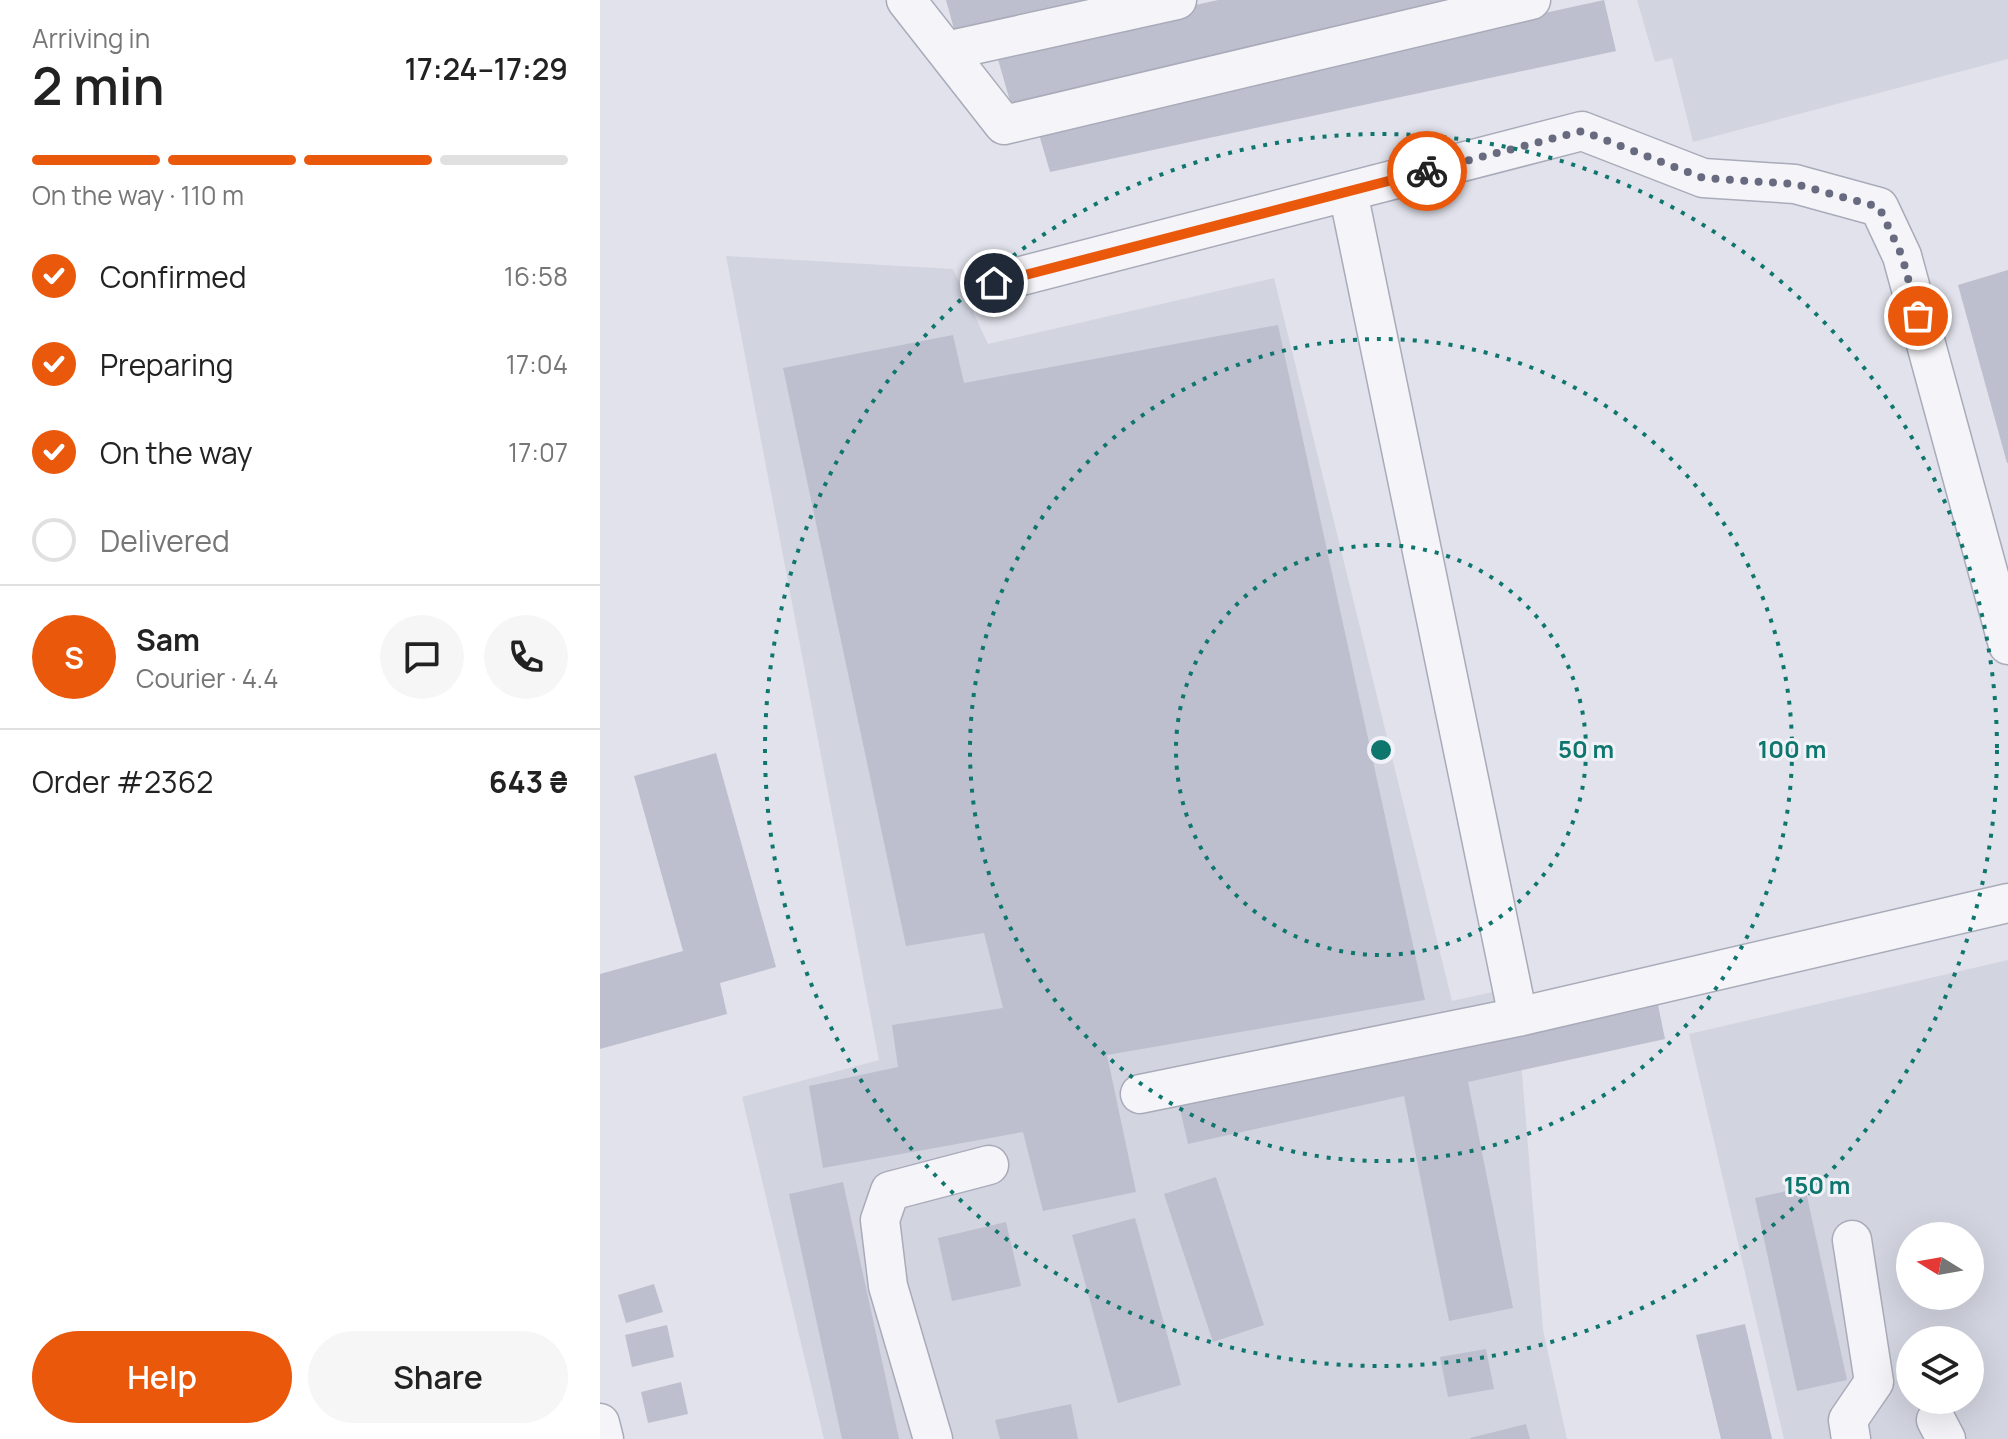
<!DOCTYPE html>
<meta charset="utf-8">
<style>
body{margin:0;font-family:Manrope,sans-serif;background:#f6f6f6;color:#222;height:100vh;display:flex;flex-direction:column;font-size:30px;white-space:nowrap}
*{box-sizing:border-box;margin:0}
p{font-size:26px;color:#767676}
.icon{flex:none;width:44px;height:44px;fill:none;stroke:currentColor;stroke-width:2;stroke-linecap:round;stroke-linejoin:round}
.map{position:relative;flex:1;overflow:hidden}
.drawer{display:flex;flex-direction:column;background:#fff;width:600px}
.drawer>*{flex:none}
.needle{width:52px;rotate:281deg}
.buttons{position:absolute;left:1296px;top:1222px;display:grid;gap:16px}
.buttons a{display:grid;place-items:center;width:88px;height:88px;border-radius:50%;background:#fff;box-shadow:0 8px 32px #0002;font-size:40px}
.pin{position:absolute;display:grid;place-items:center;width:68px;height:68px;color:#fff;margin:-34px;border:4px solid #fff;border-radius:50%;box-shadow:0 2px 8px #0007}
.courier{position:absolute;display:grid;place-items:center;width:80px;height:80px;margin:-40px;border:6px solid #ea580c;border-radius:50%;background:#fff;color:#222;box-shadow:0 2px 10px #0007}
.summary em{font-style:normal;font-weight:600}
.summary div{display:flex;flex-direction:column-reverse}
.summary{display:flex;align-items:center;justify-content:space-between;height:136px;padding:0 32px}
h1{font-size:52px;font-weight:600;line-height:60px}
.bar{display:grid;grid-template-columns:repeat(4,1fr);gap:12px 8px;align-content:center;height:96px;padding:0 32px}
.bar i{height:10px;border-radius:6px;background:#e0e0e0}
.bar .active{background:#ea580c}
.bar p{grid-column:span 4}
.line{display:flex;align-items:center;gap:20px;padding:0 32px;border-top:2px solid #e0e0e0}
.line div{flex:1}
.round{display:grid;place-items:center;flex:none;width:84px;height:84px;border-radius:42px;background:#f6f6f6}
ol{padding:0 32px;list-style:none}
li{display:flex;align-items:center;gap:24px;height:88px}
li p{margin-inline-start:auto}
li .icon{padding:8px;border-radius:50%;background:#ea580c;color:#fff;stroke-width:4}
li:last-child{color:#767676}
li i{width:44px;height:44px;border:4px solid #e0e0e0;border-radius:50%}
.button{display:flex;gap:16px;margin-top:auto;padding:16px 32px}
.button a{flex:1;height:92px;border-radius:48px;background:#ea580c;color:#fff;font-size:32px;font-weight:600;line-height:92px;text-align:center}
.button a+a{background:#f6f6f6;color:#222}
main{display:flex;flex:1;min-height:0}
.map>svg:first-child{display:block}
.built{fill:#d2d4e0;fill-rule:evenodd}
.building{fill:#bdbfce}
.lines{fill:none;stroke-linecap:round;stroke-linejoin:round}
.minor-casing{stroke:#a9abb9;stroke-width:41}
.minor{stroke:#f4f4f9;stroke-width:38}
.done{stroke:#686b7f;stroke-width:8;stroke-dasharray:0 14.4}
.route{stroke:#ea580c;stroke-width:10}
.ring{fill:none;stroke:#0f766e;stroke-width:4;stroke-dasharray:4 8}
.centre{fill:#0f766e;stroke:#f0f2f8;stroke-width:4}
.ring-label{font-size:24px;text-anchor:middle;font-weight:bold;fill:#0f766e;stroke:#f0f2f8;stroke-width:6;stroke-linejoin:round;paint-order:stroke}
</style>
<main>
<section class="drawer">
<div class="summary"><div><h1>2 min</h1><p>Arriving in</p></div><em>17:24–17:29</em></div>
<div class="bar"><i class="active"></i><i class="active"></i><i class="active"></i><i></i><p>On the way · 110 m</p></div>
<ol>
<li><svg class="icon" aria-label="check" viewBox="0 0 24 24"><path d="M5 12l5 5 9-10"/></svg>Confirmed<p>16:58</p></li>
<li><svg class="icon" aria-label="check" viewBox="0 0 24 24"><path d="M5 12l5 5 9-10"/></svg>Preparing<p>17:04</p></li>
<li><svg class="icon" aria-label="check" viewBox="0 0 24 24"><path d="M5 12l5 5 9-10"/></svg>On the way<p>17:07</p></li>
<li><i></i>Delivered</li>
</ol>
<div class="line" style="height:144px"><b class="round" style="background:#ea580c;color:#fff">S</b><div><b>Sam</b><p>Courier · 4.4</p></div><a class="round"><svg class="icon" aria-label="chat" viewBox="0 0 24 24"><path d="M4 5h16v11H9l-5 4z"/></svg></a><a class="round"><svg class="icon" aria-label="phone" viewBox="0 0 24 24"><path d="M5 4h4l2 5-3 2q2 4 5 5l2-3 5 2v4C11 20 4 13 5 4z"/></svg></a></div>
<div class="line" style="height:104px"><div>Order #2362</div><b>643 ₴</b></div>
<div class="button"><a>Help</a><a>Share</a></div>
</section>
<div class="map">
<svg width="1408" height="1439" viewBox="0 0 1408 1439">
<rect width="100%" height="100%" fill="#e1e2eb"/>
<path class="built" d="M1037,0H1408V59L1093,142L1072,58L1055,62Z
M126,256L353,269L388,344L674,278L852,1001L915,987L943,1330L967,1439H224L142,1097L279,1060Z
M1408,960V1439H1184L1089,1034ZM1310,1236H1370V1296H1310ZM1310,1340H1370V1400H1310Z"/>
<path class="building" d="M346,0H483V1L354,29Z
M618,0H894L412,108L395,49Z
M1004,0L1016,51L450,172L436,124Z
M1408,270V463H1407L1358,285Z
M678,325L825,1000L507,1055L536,1192L443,1211L423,1132L223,1168L209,1086L298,1067L292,1025L403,1008L384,933L306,946L183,368L353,335L364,383Z
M116,753L176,967L120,983L127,1014L0,1049V974L83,951L34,776Z
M1057,1000L1065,1039L868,1082L913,1308L849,1321L804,1096L588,1144L579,1105Z
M616,1177L664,1325L613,1342L564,1194Z
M243,1182L299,1439H242L189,1194Z
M1205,1187L1247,1380L1197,1391L1155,1198Z
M535,1218L581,1385L518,1403L472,1235Z
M406,1222L421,1286L352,1301L338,1238Z
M54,1284L63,1312L26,1323L18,1295Z
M1145,1324L1172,1439H1121L1096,1335Z
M67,1325L74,1357L32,1367L25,1335Z
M886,1349L894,1389L848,1397L840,1357Z
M81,1382L88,1414L48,1423L41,1392Z
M471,1404L478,1439H400L395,1420Z
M926,1424L930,1439H870V1438Z"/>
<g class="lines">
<defs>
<path id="minor" d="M306,0L404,125L931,0
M346,51L577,0
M748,192L918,1017
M394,283L982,131L1103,178L1195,184L1279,207L1302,256L1408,645
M540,1094L918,1017L1408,903
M1336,1420L1346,1439
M0,1423L4,1439
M333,1439L288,1286L280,1220L290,1191L389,1165
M1251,1439L1248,1420L1274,1382L1252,1240"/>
</defs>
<use href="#minor" class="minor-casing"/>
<use href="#minor" class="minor"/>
</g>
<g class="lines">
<path class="done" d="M827,171L982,131L1103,178L1195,184L1279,207L1302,256L1318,316"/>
<path class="route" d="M394,283L827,171"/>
</g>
<g class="ring">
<circle cx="781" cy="750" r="205"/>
<circle cx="781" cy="750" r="411"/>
<circle cx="781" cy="750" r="616"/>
</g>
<circle cx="781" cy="750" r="12" class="centre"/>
<g class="ring-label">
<text x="986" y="758">50 m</text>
<text x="1192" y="758">100 m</text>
<text x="1217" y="1194">150 m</text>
</g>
</svg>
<div class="buttons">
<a><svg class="needle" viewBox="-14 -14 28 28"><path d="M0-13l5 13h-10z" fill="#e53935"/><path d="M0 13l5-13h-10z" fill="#767676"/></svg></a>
<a><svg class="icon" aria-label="layers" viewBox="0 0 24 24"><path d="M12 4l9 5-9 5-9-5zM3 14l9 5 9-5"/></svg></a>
</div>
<div class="pin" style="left:1318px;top:316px;background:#ea580c"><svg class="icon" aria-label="bag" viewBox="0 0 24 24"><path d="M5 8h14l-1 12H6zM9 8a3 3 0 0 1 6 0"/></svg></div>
<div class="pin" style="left:394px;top:283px;background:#1f2937"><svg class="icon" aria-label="home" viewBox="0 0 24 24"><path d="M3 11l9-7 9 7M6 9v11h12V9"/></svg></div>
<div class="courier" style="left:827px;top:171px"><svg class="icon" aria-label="bike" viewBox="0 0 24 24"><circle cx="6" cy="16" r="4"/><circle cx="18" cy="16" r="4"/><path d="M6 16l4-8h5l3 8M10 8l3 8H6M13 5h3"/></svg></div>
</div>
</main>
